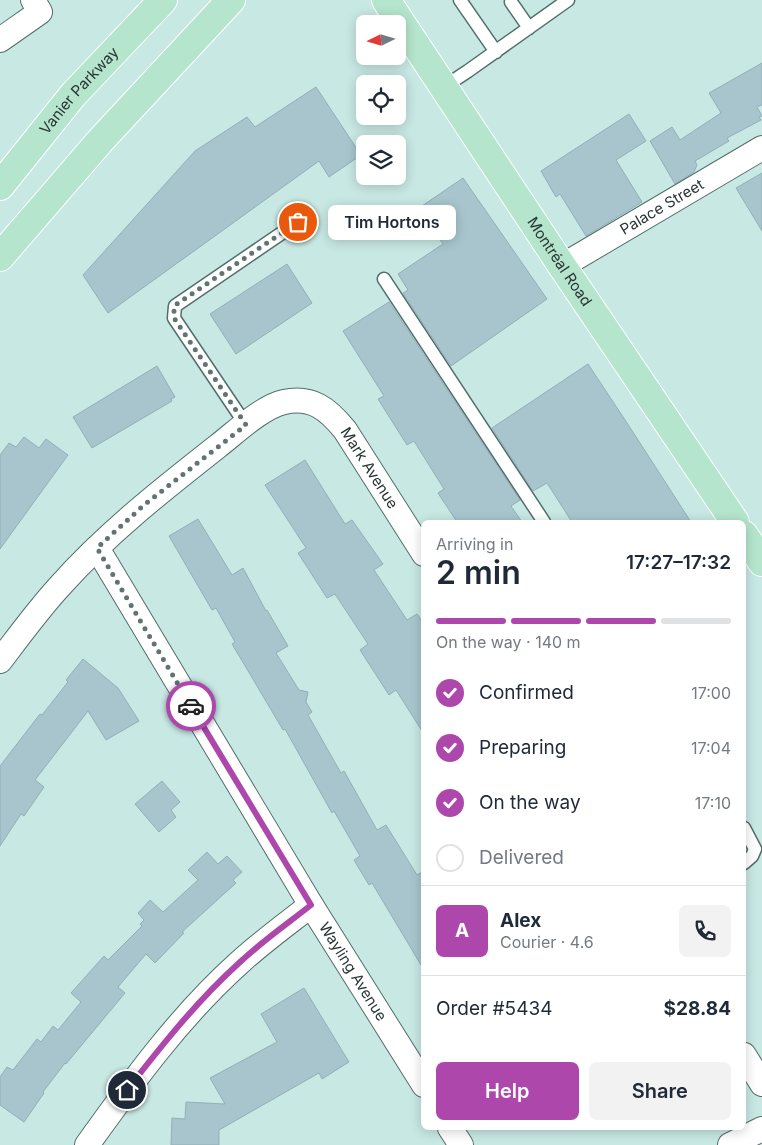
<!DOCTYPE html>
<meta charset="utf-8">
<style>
body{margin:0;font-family:Inter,sans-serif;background:#f2f2f3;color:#1f2937;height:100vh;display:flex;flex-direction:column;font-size:19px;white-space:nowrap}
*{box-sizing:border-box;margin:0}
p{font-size:16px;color:#747a83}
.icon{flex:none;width:28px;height:28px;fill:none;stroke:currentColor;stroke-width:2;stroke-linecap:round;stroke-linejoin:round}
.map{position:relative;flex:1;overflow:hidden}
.panel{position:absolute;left:421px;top:520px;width:325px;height:610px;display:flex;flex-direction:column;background:#fff;border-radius:8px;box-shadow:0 2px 12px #0003}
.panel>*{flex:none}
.needle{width:32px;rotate:265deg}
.tools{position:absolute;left:356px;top:15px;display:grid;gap:10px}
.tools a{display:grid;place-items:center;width:50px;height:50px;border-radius:8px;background:#fff;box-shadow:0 2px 12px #0003;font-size:25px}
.pin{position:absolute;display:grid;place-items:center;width:42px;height:42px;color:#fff;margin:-21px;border:2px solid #fff;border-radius:50%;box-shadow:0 1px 5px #0007}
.courier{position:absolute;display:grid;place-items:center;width:50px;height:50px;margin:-25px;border:4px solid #ad47ac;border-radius:50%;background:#fff;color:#222;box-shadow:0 1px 6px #0007}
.bubble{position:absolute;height:35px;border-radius:8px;background:#fff;box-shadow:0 2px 12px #0003;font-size:16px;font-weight:600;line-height:35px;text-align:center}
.head em{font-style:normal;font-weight:600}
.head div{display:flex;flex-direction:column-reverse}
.head{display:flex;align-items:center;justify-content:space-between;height:85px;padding:0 15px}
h1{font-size:32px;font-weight:600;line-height:38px}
.bar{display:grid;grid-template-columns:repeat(4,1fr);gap:8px 5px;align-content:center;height:60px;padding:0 15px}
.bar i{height:6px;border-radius:4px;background:#e0e1e3}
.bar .on{background:#ad47ac}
.bar p{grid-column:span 4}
.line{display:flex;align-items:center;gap:12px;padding:0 15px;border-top:1px solid #e0e1e3}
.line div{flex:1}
.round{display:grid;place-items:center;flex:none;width:52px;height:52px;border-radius:8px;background:#f2f2f3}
ol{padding:0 15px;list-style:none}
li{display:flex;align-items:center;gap:15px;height:55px}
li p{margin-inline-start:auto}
li .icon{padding:5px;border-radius:50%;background:#ad47ac;color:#fff;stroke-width:4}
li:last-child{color:#747a83}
li i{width:28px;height:28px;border:2px solid #e0e1e3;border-radius:50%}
.button{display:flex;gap:10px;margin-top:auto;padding:10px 15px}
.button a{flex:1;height:58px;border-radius:8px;background:#ad47ac;color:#fff;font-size:20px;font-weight:600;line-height:58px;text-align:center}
.button a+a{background:#f2f2f3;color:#1f2937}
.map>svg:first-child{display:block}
.building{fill:#a8c5cd;stroke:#92afb7}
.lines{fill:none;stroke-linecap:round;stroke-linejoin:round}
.service-casing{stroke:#526e6b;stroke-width:15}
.minor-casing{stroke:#526e6b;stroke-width:26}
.primary-casing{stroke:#fff;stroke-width:30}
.service{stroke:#fff;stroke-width:12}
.minor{stroke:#fff;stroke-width:24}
.primary{stroke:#b5e5cc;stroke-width:28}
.done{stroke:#617472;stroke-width:5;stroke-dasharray:0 9}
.route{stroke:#ad47ac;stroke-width:6}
.labels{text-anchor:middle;stroke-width:4;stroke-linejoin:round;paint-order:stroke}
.street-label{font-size:15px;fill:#293534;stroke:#d5f5f2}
</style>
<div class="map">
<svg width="762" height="1145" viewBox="0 0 762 1145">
<rect width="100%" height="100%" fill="#c8e8e4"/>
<path class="building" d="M762,63V105L757,107L762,116L759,117L761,120L727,138L729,141L695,161L697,165L694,172L675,184L650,141L672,127L680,140L721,113L709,93Z
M316,87L361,155L329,177L319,161L108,313L83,275L195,151L247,117L255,127Z
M629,114L646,141L616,160L642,202L586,236L560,194L556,197L541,171Z
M762,173V231L736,188Z
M463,178L547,299L451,366L403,293L408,290L398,274L443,244L419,208Z
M287,264L312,303L236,354L210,314Z
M389,302L520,500L511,506L522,522H457L438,493L444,489L414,441L407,445L378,399L384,396L343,331Z
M588,364L629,426L691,522H572L547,483L533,491L492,428Z
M157,366L175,397L171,399L172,401L92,448L73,417Z
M24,437L39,448L46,439L68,455L0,549V455L9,443L16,447Z
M305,460L345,524L352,520L383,564L374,570L407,620L417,614L424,624V734L396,690L389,695L360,650L368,644L335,594L327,598L298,553L306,548L265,485Z
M198,519L232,575L243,568L266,611L267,610L288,646L276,653L299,690L308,692L306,702L312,712L308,715L341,773L344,771L377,830L386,825L417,875L424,871V970L372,883L369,885L354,860L360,856L334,811L332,813L285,729L283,730L241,659L232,644L235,642L216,608L212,610L169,536Z
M83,659L118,688L139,721L106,740L88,711L35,780L44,787L24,816L21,814L0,846V766L40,714L42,715L68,682L66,680Z
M162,781L180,802L171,810L176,817L159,832L135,804Z
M207,852L218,864L227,856L242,872L233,880L236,883L182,932L184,933L155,963L146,954L118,987L125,993L66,1064L65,1063L43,1092L44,1093L24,1122L0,1105V1077L7,1067L13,1070L37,1039L41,1042L53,1026L58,1030L81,1002L71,993L104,956L108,960L142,926L140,924L144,920L138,913L150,900L163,912L198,880L188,870Z
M304,988L349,1062L322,1079L319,1073L219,1130V1145H171L172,1118L185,1119L186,1102L225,1104L210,1078L277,1042L261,1014Z"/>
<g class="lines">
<defs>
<path id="service" d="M460,0L496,52
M511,2L529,28
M444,87L468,71L568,0
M384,279L544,522
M246,425L174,318L175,306L298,222
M744,828L755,849L752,856L744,863"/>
<g id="minor">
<path d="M0,40L40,12L33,0"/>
<path id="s1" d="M562,266L762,148"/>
<path id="s2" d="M97,548L311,905L424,1085"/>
<path id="s3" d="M0,661C19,636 38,610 59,587C106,534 162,490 218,446C236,432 262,407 284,402C312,396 328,409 345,430L424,554"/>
<path d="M744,1055L762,1084"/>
<path d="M450,1128L461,1145"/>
<path d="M87,1145C133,1081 180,1016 239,963C262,942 287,924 311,905"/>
<path d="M730,1145L762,1129"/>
</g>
<g id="primary">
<path id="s4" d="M386,0L562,266L735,522"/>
<path id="s5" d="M0,186L73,95L163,0"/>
<path d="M0,257L100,141L231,0"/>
<path d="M744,535L762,562"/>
</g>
</defs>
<use href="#service" class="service-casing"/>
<use href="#minor" class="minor-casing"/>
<use href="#primary" class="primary-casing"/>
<use href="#service" class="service"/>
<use href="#minor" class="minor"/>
<use href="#primary" class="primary"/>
</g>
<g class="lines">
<path class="done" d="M191,706L97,548L144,505L246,425L174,318V306L298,222"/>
<path class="route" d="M127,1090C162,1045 197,1001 239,963C261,942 287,924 311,905L191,706"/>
</g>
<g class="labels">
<g class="street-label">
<text dy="5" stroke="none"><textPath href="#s5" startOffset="124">Vanier Parkway</textPath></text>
<text dy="5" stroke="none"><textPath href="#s1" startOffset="116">Palace Street</textPath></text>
<text dy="5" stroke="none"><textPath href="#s4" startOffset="314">Montréal Road</textPath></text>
<text dy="5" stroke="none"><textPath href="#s3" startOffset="504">Mark Avenue</textPath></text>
<text dy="5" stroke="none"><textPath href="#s2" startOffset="495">Wayling Avenue</textPath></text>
</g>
</g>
</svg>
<div class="tools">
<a><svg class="needle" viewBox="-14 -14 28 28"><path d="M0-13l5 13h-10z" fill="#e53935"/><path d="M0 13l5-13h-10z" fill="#747a83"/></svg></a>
<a><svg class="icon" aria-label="locate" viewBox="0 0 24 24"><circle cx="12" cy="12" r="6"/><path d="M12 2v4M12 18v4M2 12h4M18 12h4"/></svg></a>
<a><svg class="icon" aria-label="layers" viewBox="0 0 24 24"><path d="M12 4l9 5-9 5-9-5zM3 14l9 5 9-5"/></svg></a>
</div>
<div class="pin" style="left:298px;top:222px;background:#ea580c"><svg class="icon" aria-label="bag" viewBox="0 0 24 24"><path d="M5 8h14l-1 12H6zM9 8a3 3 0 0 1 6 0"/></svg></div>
<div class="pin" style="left:127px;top:1090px;background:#1f2937"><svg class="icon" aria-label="home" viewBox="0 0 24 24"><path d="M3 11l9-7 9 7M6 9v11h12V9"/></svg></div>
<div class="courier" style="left:191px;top:706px"><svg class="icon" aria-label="car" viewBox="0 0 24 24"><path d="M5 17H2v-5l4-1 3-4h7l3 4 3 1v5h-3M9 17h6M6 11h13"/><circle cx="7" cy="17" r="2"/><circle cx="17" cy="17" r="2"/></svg></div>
<div class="bubble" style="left:328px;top:205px;width:128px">Tim Hortons</div>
<section class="panel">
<div class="head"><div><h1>2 min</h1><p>Arriving in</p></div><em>17:27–17:32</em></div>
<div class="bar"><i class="on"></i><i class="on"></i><i class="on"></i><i></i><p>On the way · 140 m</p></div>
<ol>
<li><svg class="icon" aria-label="check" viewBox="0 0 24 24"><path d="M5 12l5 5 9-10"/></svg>Confirmed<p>17:00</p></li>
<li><svg class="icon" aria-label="check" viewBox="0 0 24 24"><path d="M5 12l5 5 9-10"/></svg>Preparing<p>17:04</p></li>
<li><svg class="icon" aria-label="check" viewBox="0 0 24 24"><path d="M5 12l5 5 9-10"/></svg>On the way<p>17:10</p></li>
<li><i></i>Delivered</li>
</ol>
<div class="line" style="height:90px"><b class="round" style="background:#ad47ac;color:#fff">A</b><div><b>Alex</b><p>Courier · 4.6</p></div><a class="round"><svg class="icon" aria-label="phone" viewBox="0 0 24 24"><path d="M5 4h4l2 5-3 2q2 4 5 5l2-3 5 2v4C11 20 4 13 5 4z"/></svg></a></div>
<div class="line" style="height:65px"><div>Order #5434</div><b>$28.84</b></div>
<div class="button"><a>Help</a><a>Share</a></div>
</section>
</div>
